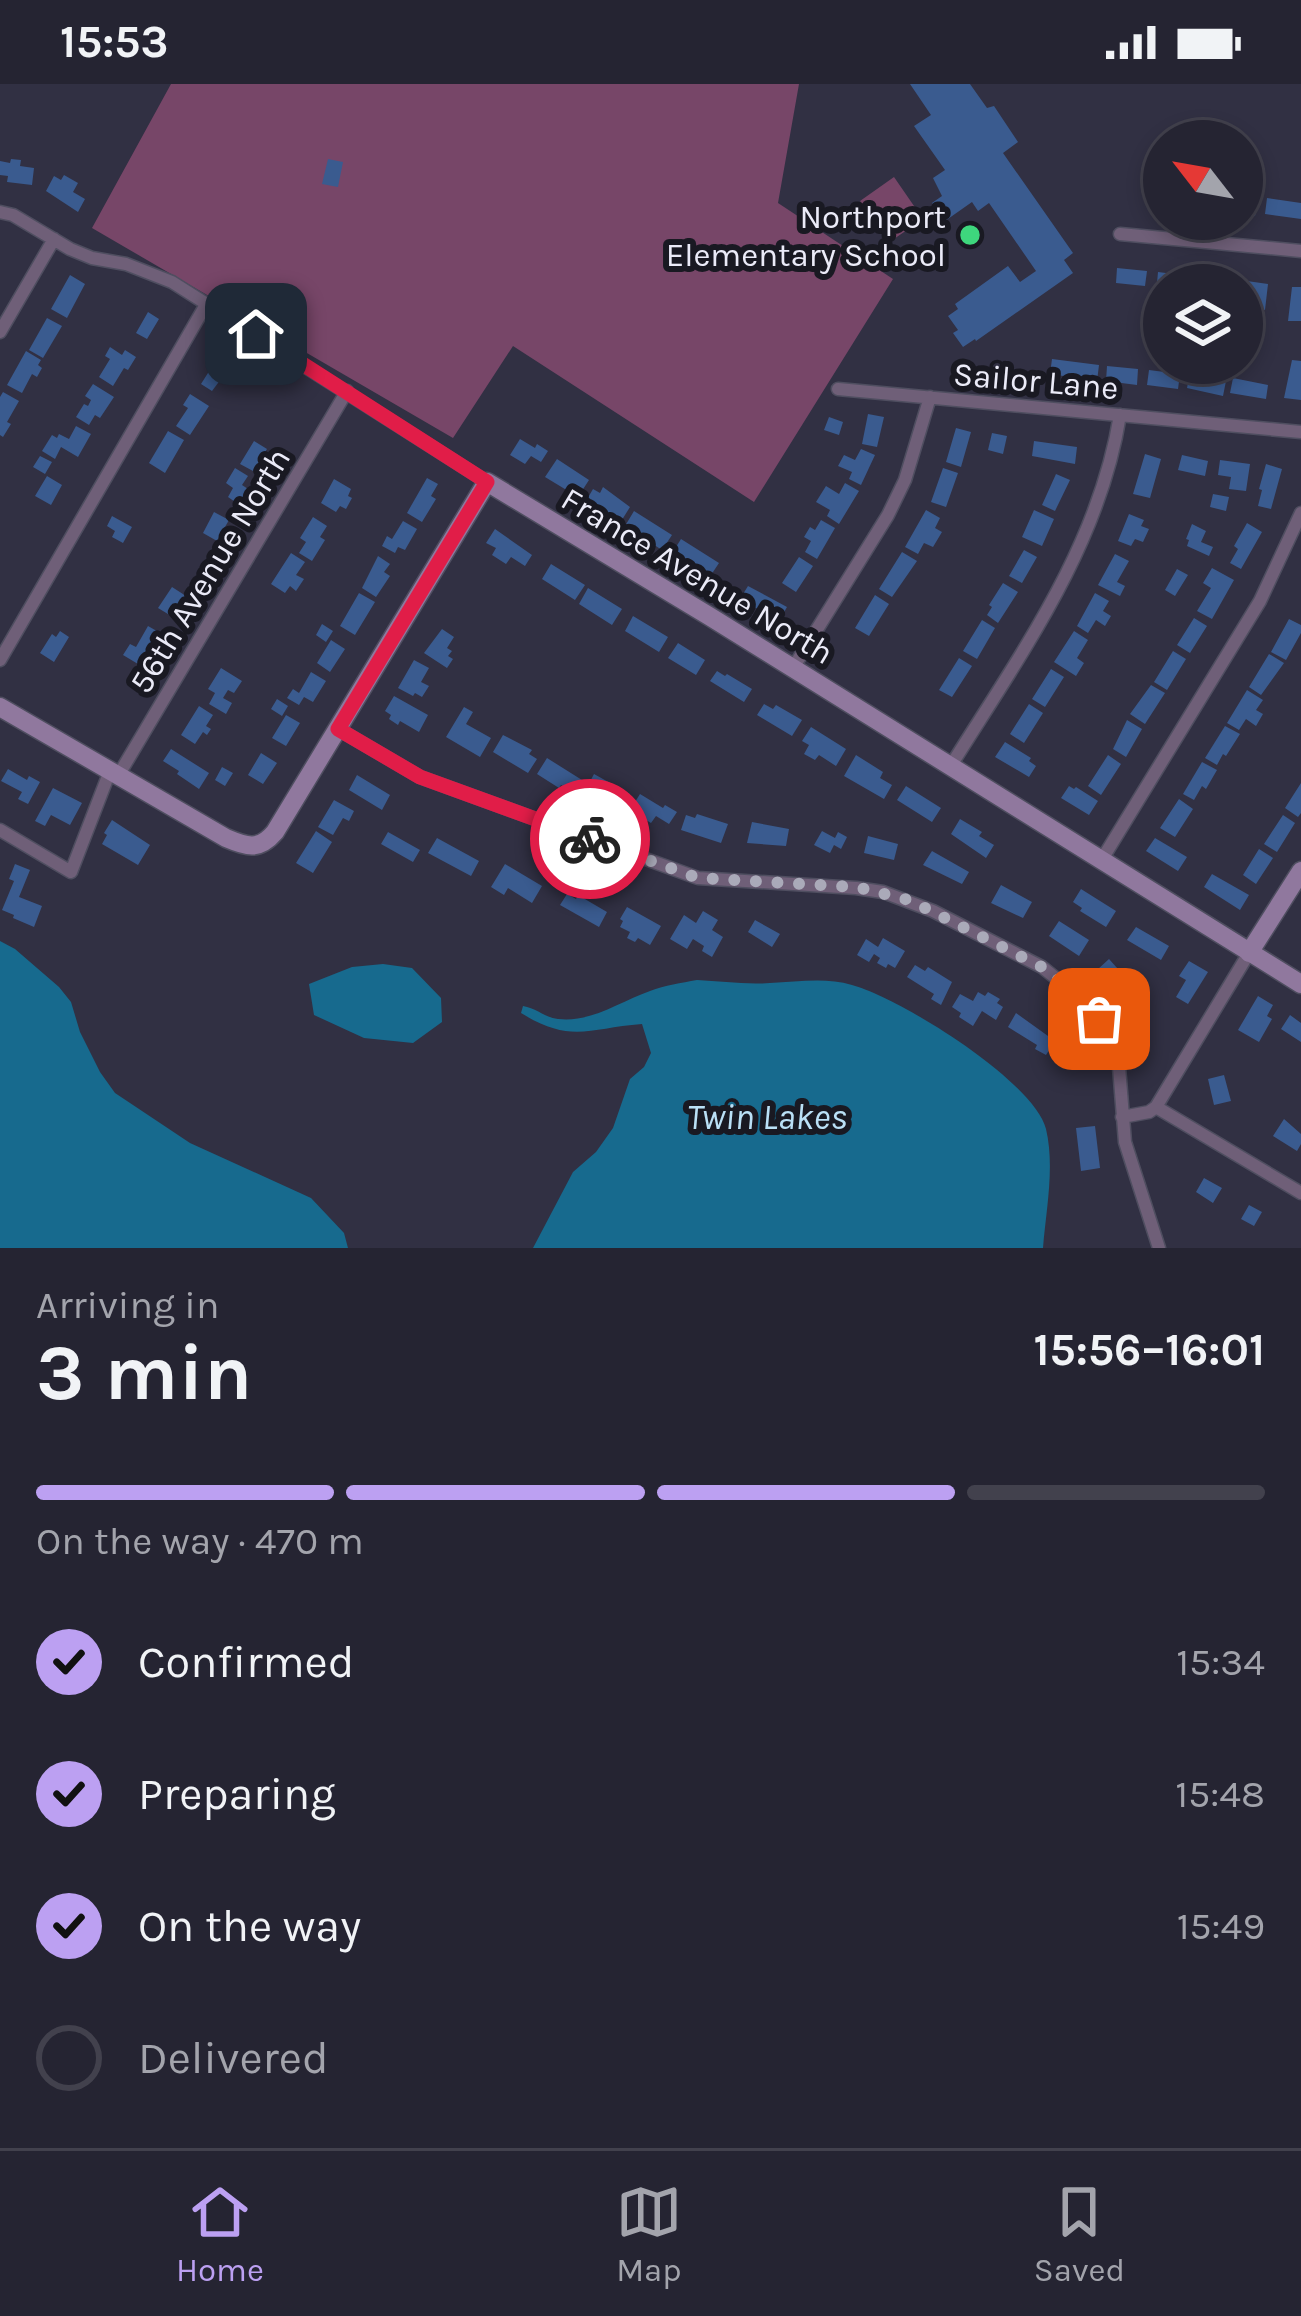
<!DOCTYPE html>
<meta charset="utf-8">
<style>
body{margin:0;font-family:Karla,sans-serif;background:#31303e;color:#f1f3f6;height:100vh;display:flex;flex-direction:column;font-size:45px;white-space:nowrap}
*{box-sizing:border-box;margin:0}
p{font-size:39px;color:#a3a4ac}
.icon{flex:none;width:66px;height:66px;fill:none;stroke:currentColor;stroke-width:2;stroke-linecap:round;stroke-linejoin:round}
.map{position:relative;height:1164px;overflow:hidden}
.panel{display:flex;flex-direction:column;background:#252432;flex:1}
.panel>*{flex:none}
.needle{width:78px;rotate:301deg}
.buttons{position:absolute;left:1143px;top:36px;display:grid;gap:24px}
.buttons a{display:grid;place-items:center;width:120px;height:120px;border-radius:50%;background:#252432;box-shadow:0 6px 18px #0003,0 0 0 3px #42414d;font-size:60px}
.pin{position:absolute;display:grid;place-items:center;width:102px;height:102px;color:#fff;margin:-51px;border-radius:24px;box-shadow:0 6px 18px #0006}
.courier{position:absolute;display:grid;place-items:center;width:120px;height:120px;margin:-60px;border:9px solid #e11d48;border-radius:50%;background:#fff;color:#222;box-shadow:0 3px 15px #0007}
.headline em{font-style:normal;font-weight:700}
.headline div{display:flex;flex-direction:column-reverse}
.headline{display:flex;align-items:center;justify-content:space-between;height:204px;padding:0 36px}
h1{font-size:78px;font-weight:700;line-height:90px}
.bar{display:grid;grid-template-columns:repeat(4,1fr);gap:18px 12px;align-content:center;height:144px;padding:0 36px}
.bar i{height:15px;border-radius:9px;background:#42414d}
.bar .active{background:#bca0f2}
.bar p{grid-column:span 4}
ol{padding:0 36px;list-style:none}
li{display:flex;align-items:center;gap:36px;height:132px}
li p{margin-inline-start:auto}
li .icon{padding:12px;border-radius:50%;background:#bca0f2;color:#111;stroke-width:4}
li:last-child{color:#a3a4ac}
li i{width:66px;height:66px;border:6px solid #42414d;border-radius:50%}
.status{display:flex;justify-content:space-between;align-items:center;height:84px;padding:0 60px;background:#252432;direction:ltr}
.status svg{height:33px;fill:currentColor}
.tabs{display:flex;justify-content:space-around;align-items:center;height:168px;border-top:3px solid #42414d;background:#252432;font-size:33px;color:#a3a4ac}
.tabs a{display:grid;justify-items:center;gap:6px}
.tabs .active{color:#bca0f2}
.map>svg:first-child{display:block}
.green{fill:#774668}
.water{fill:#176a8e}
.building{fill:#3a5b8f}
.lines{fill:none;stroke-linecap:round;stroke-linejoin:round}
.street-casing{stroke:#4f4e60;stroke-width:15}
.secondary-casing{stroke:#4f4e60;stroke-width:21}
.street{stroke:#6f5f78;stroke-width:12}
.secondary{stroke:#90789e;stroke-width:18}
.done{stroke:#aaaab9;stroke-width:12;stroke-dasharray:0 21.6}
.route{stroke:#e11d48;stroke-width:15}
.poi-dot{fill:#3ed77d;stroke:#191922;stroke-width:4.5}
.labels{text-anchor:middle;stroke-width:12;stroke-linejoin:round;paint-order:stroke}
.poi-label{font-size:33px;fill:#ebebf8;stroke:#191922;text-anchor:end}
.street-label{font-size:33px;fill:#ebebf8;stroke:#191922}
.water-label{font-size:36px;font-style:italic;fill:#bae0f6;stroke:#191922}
</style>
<div class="status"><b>15:53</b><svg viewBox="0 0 49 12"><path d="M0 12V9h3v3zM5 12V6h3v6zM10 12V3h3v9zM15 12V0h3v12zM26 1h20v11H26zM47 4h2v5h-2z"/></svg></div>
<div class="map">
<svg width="1301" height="1164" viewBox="0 0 1301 1164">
<rect width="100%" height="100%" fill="#313043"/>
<path class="green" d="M171,0H799L778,119L893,195L754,418L513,262L453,354L92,144Z
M894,93L923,135L888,159L860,117Z"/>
<path class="water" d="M0,857L15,865L59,903L71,918L80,948L100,988L115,1009L190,1059L311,1114L344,1149L348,1164H0Z
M383,880L412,884L441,914L442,938L413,959L364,954L314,931L309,900L352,883Z
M697,896C721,897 746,901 770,899C798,898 825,893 852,901C900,914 1034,997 1046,1045C1055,1083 1046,1126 1043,1164H533L573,1088L596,1068L613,1044L630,995L644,983L651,969L642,940C589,944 571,960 521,929L523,922C536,924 546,934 558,935C591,939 621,917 650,907C665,901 681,899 697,896Z"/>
<path class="building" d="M910,0H970L987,24L994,22L1018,58L1003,69L1073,169L1064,176L1073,189L976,257L975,255L963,263L953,249L958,246L948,232L958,225L955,220L1008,182L1020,198L1036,187L989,119L978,127L972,118L945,137L932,119L942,112L933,94L945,86L914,42L931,31Z
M11,75L21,76L20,82L34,84L32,101L7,98L8,92L0,91V77L10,79Z
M328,75L343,78L338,103L322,100Z
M64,91L78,99L73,108L85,115L78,128L46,107L54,92L61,96Z
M1248,110L1259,112L1255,132L1242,129V114L1247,115Z
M1267,114L1301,119V135L1265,130Z
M1117,184L1147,187L1145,202L1116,199Z
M1158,188L1190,192L1189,201H1164V211L1156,210Z
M70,191L85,200L67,234L51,225Z
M1201,193L1232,196L1231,201H1201Z
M1240,196L1268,200L1265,226L1255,224L1257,214L1242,212Z
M1292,203H1301V237H1288Z
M148,228L159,235L147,255L136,249Z
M47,234L62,242L43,274L29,266Z
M110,263L122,271L125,266L136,273L128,286L124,284L113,302L99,293L110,275L105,272Z
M26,267L41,276L38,281L42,284L37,293L32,290L22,309L7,301Z
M220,270L233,279L212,307L201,300Z
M1052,275L1099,281L1097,297L1050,290Z
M1292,276L1301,277V316L1284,314Z
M1107,282L1138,285L1137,301L1106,297Z
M1149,286L1180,290L1178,305L1147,301Z
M1190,289L1226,297L1223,312L1187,304Z
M1233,294L1268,301L1266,315L1230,309Z
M93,300L114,313L100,334L95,331L89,341L76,333L84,320L88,322L91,316L85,312Z
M3,308L19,317L7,338L11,340L3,353L0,351V313Z
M190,310L209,322L190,351L176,342L188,324L183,321Z
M868,330L884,333L877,363L862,360Z
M829,333L843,338L839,351L824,346Z
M76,342L91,350L78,373L61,363L55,375L42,367L52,351L57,354L59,350L69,355Z
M956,344L971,348L961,383L946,378Z
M168,347L184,356L165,389L149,379Z
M992,349L1007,352L1003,370L988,366Z
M520,355L535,364L537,360L548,367L541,378L531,372L525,380L510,371Z
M254,357L267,365L253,387L240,380Z
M1034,357L1077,363L1075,380L1032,372Z
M861,365L875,371L861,401L849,395L852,388L838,382L844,371L855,376Z
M1145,370L1161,375L1150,414L1133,410Z
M1182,371L1208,377L1205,392L1178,386Z
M40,372L52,378L45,390L33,383Z
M557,375L589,396L578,413L545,393Z
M1220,376L1250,380L1246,407L1229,405L1231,393L1218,391Z
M1266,380L1282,385L1271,425L1258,422L1262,406L1259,405Z
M235,384L248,392L242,401L248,405L238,420L228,413L233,404L226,399Z
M943,384L958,389L946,423L931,418Z
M1056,390L1070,396L1055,427L1042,421Z
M47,392L62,401L51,421L35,412Z
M427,394L438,400L431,412L436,415L422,438L407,429Z
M334,395L351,405L348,412L352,414L346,425L340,422L336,428L321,419Z
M845,399L859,407L839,440L827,432L830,426L816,418L826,402L839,410Z
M603,403L630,423L620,439L586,417L593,405L600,409Z
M1213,410L1229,413L1226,427L1210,423Z
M926,426L940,434L935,444L942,448L933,463L924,459L918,470L905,463Z
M1034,426L1054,435L1042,462L1022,453Z
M634,427L672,451L662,466L625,442Z
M214,428L229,436L217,457L203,449Z
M1129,430L1144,436L1141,442L1149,445L1143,458L1135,455L1131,462L1118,457Z
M112,432L132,443L123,459L112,453L115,447L107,442Z
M313,433L327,442L320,453L325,456L312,477L299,469L306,458L300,454Z
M821,436L835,444L817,475L805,468L811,457L804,453L810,443L815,446Z
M403,437L417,445L405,466L398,463L395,469L382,462L387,452L392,455Z
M1247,439L1262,448L1241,485L1230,479L1238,465L1234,462Z
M1192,440L1206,447L1201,458L1213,463L1209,472L1187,462L1189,456L1186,455Z
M495,445L532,471L525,482L511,473L506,480L492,471L496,464L486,459Z
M681,455L719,479L709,494L671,471Z
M1024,466L1037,473L1022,499L1009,492Z
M902,468L917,477L892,513L879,505Z
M291,469L305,478L296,491L304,495L296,507L290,502L285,509L271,500Z
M1115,470L1129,477L1117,498L1125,502L1120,512L1098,501Z
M378,472L390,480L384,488L390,492L376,513L362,504Z
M799,473L813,482L796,508L782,499Z
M551,480L585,501L575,516L542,495Z
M1212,484L1234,496L1212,535L1197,527L1211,504L1203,499Z
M1177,485L1188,491L1175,512L1165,506Z
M1003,499L1018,508L998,539L987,531L992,523L989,521Z
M748,502L787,523L779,537L740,515Z
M172,503L186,512L173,533L158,524Z
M588,504L622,525L612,541L579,520Z
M359,509L375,518L355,551L340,542Z
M1095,509L1109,517L1103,527L1111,532L1105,542L1096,536L1088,549L1077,542Z
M875,511L889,520L869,552L855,544Z
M633,532L668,553L659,568L625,547Z
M1194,534L1207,542L1190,569L1177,561Z
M1289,535L1301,541V549L1286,576L1271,568Z
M982,536L995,544L977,575L963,567Z
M322,540L333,547L326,558L316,551Z
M148,542L162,550L143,583L123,571L130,560L136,563Z
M442,545L454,553L447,564L452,567L448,572L453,575L447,584L424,569Z
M60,547L69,553L54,578L40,569L52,550L56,553Z
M1074,547L1088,556L1077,574L1084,579L1076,592L1054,578Z
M331,556L345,565L330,588L317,579Z
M678,559L705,576L696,591L668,574Z
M1173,567L1186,575L1167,606L1154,598Z
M1269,570L1284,579L1261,611L1249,603Z
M959,574L972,582L952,613L939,606Z
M414,576L429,584L421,598L429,602L422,613L415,609L413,612L398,604Z
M221,584L242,597L234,609L228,606L223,614L232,619L226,630L209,620L215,609L208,605Z
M1051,585L1064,593L1045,623L1032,615Z
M717,587L725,592L727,590L752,605L744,618L710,597Z
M311,588L326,597L313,618L304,613L299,621L287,614L293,605L299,609Z
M1151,601L1165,609L1145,640L1130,630Z
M1247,606L1263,616L1256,626L1263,630L1256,642L1246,635L1239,646L1227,639Z
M394,612L428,631L419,648L400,637L398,641L389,635L391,631L385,627Z
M277,615L288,622L282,632L271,625Z
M764,620L773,625L776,621L802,636L792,652L757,631Z
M1029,620L1043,629L1024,659L1010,650Z
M199,622L213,631L206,642L211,645L207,651L203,648L195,660L181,651Z
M464,623L473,628L466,640L491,654L480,673L446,653Z
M286,631L300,639L286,662L272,654Z
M1127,636L1142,645L1126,673L1113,665Z
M1225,642L1240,650L1226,672L1223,670L1217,681L1205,674Z
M811,643L846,665L836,682L819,671L815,676L804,670L809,661L802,657Z
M503,651L532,666L529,670L537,675L528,689L493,668Z
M1005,658L1031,674L1029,677L1036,682L1029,693L995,673Z
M171,665L209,689L199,705L177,690L179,687L163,677Z
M261,669L277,679L263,700L248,691Z
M856,671L883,688L880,694L892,701L884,715L844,692Z
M1108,671L1121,680L1101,711L1088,702Z
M547,674L582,696L574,709L561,701L559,704L537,690Z
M1202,678L1217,686L1206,705L1202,702L1194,716L1183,710Z
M222,683L233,689L225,702L215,696Z
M8,685L27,696L29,692L40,698L28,720L18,715L22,708L1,697Z
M594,690L630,710L623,723L613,717L611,722L585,707Z
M357,691L390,711L382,726L349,706Z
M1301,699V729L1298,733L1285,724Z
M906,702L941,724L932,738L897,716Z
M1069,702L1074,705L1076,703L1098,717L1089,731L1061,714Z
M53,704L82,719L70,741L51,731L45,742L35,737Z
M640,710L663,724L665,721L677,728L669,740L656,732L651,739L630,726Z
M1179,715L1193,725L1175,753L1160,744Z
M334,716L354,727L349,737L343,734L333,751L318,743Z
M697,730L728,740L721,759L681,746L686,731L695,734Z
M1283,731L1295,739L1277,768L1264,760Z
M960,735L982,748L979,752L994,761L986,774L951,750Z
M112,736L150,761L138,781L102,760L107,751L104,749Z
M752,738L789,745L786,762L747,759Z
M316,747L332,758L313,789L296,779Z
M822,747L835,754L838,748L847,753L841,765L834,761L830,769L814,761Z
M388,748L420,766L413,778L381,760Z
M868,752L898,760L894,776L864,769Z
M437,754L479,777L471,792L428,769Z
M1155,754L1187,773L1178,787L1146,767Z
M1259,765L1273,774L1256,800L1243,791Z
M932,767L969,788L962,800L923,781Z
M15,780L30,786L19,813L42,822L34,843L13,834L14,831L2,826L14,797L9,795Z
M505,780L542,802L532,819L508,804L504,811L491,803Z
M1212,790L1249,811L1240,826L1204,803Z
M1001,801L1032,818L1023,834L991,819Z
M1081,805L1116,827L1106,843L1080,827L1082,824L1073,818Z
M567,810L576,815L578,811L607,828L599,843L560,821Z
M627,823L661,842L650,861L638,854L635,858L627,854L630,848L620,843L623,837L620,835Z
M703,827L718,836L712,846L723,853L712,873L702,867L704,862L693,855L687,865L670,855L684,831L696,839Z
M755,836L780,850L772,863L748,848Z
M1059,837L1089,856L1079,872L1049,852Z
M1136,843L1169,862L1161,876L1127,856Z
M883,854L905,867L895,884L888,880L886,884L877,879L880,874L874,870L869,878L857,871L866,855L878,863Z
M1109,875L1135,904L1124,915L1097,886Z
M1189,877L1208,888L1188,920L1176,913L1186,896L1179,892Z
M915,881L925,887L928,883L952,898L941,921L931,915L934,910L907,893Z
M978,908L985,912L988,908L1000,915L997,919L1003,923L996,936L982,927L973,942L959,933L961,929L952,923L960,910L973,917Z
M1258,912L1273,921L1267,932L1272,935L1259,958L1238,946Z
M1016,929L1055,957L1046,971L1035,965L1037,961L1008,943Z
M1290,931L1301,939V958L1281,945Z
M1224,991L1231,1017L1214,1021L1208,995Z
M1284,1035L1301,1050V1060L1297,1067L1273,1052Z
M1095,1042L1100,1084L1081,1087L1076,1044Z
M1204,1094L1222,1104L1213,1119L1196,1108Z
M1249,1121L1262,1128L1254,1142L1241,1135Z"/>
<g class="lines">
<defs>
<path id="street" d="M0,128L13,131L70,165L92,174L126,180L172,198L487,398
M1120,150L1301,167
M0,248L54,155
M838,305L1301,348
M0,576L207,219
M793,584L888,431L905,396L930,313
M338,645L420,693L698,794L856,804L883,808L933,827L1042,883L1082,915L1099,935L1112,958L1119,983L1125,1058L1159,1164
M950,683C1020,571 1099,463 1120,331
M118,692L347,307
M0,746L71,788L110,687
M1101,777L1260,517L1301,429
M1156,1023L1301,1109
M1122,1033L1149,1028L1156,1023L1249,869"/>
<path id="secondary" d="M0,623L226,754C247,763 259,767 275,748L487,398L709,532L1301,900
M1249,869L1301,787"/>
</defs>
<use href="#street" class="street-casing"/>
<use href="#secondary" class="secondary-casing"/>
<use href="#street" class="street"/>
<use href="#secondary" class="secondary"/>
</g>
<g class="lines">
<path class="done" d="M590,755L698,794L856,803L909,816L1042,883L1082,915L1099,935"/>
<path class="route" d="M256,250L487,398L338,645L420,693L590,755"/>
</g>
<circle class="poi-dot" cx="970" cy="151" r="12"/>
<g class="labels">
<g class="poi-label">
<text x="946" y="144">Northport<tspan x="946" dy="38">Elementary School</tspan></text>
</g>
<g class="street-label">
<text transform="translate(1036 296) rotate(5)" y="12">Sailor Lane</text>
<text transform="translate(209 486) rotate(-59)" y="12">56th Avenue North</text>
<text transform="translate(698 491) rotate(31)" y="12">France Avenue North</text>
</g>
<g class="water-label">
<text x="767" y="1045">Twin Lakes</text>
</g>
</g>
</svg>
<div class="buttons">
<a><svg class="needle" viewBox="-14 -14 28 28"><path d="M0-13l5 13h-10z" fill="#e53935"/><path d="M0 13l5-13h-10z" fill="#a3a4ac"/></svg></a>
<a><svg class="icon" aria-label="layers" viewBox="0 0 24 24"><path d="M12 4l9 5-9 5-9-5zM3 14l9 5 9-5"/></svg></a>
</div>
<div class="pin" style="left:1099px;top:935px;background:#ea580c"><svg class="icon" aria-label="bag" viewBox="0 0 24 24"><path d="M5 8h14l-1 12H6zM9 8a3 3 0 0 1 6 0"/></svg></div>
<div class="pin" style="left:256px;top:250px;background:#1f2937"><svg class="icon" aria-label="home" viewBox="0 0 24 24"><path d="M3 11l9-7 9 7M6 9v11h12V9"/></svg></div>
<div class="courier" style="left:590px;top:755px"><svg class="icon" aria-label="bike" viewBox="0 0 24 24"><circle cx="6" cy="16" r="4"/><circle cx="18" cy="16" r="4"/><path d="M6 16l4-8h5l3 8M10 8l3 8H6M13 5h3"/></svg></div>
</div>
<section class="panel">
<div class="headline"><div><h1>3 min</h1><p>Arriving in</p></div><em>15:56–16:01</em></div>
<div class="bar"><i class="active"></i><i class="active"></i><i class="active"></i><i></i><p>On the way · 470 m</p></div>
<ol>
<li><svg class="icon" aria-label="check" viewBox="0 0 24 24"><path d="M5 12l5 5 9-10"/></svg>Confirmed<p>15:34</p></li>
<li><svg class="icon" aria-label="check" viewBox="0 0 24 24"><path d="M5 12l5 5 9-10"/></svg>Preparing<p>15:48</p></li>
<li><svg class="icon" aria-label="check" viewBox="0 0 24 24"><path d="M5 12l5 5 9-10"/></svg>On the way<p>15:49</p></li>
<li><i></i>Delivered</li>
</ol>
</section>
<nav class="tabs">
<a class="active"><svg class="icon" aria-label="home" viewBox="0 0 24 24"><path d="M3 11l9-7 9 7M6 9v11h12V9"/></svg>Home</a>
<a><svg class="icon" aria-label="map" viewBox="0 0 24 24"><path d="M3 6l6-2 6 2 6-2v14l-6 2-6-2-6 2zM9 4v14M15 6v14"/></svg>Map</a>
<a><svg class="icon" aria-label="saved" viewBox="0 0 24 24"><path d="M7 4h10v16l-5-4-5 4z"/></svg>Saved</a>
</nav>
